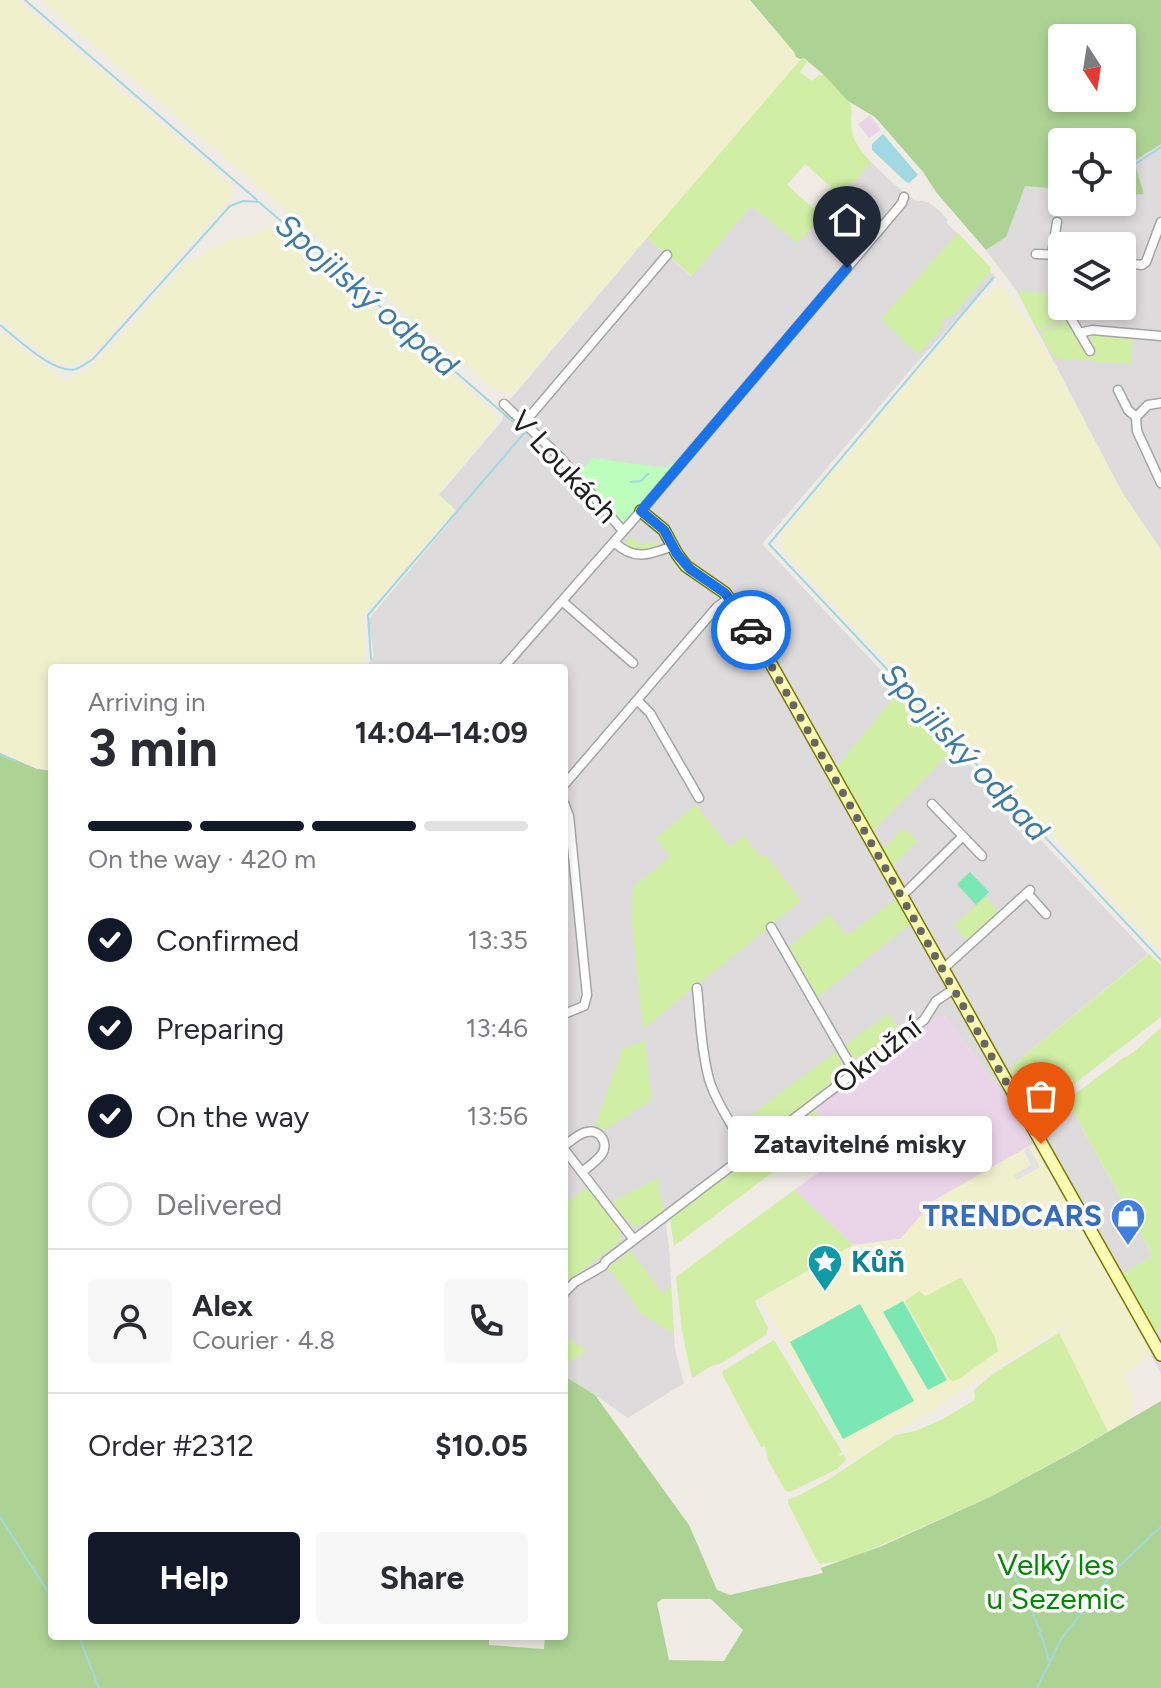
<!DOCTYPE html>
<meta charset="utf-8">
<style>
body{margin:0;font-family:Figtree,sans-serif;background:#f7f7f7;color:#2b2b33;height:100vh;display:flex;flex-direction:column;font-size:30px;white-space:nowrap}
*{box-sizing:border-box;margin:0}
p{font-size:26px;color:#7c7c81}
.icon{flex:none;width:44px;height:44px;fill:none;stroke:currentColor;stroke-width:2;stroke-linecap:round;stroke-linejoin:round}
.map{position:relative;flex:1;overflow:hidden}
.drawer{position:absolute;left:48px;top:664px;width:520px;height:976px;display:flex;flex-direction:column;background:#fff;border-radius:8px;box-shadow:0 4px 12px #0003}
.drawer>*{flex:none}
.needle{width:52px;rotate:168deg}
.fabs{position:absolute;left:1048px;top:24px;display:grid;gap:16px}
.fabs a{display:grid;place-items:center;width:88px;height:88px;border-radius:8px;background:#fff;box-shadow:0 4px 12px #0003;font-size:40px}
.pin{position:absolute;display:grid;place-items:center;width:68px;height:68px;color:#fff;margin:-82px -34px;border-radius:50% 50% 50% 0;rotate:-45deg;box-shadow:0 0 8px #0007}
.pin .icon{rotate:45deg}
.courier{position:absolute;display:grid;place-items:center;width:80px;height:80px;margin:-40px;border:6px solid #1a73e8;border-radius:50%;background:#fff;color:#222;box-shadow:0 2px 10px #0007}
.bubble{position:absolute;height:56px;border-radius:8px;background:#fff;box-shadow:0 4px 12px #0003;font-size:26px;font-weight:700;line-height:56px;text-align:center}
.overview em{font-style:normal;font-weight:700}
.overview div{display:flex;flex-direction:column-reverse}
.overview{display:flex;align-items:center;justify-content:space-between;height:136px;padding:0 40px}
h1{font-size:52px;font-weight:700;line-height:60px}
.bar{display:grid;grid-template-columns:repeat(4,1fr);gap:12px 8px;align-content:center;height:96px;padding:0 40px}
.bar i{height:10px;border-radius:6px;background:#e1e1e2}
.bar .selected{background:#111827}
.bar p{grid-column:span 4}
.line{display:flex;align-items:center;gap:20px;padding:0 40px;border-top:2px solid #e1e1e2}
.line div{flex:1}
.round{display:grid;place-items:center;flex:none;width:84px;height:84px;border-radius:8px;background:#f7f7f7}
ol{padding:0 40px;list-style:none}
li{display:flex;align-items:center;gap:24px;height:88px}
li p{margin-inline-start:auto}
li .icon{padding:8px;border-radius:50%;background:#111827;color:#fff;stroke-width:4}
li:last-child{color:#7c7c81}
li i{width:44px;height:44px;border:4px solid #e1e1e2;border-radius:50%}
.cta{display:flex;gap:16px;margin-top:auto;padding:16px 40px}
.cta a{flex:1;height:92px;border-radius:8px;background:#111827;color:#fff;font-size:32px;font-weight:700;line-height:92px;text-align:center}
.cta a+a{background:#f7f7f7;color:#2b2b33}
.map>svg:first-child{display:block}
.residential{fill:#dddbdb;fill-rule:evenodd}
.industrial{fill:#ead5e8}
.farmland{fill:#f1f0cd}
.grass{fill:#d0efa5;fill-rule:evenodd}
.forest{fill:#acd394;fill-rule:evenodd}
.park{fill:#bdfebc}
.pitch{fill:#7ae7b4}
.parking{fill:#e2e2e2}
.water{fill:#a0d9e2}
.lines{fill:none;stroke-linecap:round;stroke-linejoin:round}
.stream{stroke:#a0d9e2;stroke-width:2}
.street-casing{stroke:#a5a5a5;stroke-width:11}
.secondary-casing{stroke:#787b00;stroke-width:14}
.street{stroke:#fff;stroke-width:8}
.secondary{stroke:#fffcb3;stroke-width:11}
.done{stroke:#686663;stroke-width:8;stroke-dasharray:0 14.4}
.route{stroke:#1a73e8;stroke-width:10}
.labels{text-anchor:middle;stroke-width:7;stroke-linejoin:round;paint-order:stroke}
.street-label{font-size:30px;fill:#1e1e1e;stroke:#fff}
.shop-label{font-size:30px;font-weight:bold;fill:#366cbe;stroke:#fff;text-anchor:end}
.culture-label{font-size:30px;font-weight:bold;fill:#0d838f;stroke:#fff;text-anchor:start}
.park-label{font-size:30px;fill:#018801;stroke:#fff}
.water-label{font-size:32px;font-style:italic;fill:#3d7aa6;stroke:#fff}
</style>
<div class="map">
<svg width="1161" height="1688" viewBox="0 0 1161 1688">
<rect width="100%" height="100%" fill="#f0ebe4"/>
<path class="residential" d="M1161,144V550L1123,494L1017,291L986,250L1006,237L1025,185L1062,189V202H1122V195L1144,193L1133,161ZM1062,246H1122V306H1062Z
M871,162L894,184L914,200L928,202L941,212L948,220L946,222L990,267V272L996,277L919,360L762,544L1148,954L1013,1065L1010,1070L1031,1112L1037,1120L1066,1099L1153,1256L1122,1274L1155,1333L1161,1328V1374L1118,1292L1009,1102L943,1014L670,1219L666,1225L669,1247L675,1350L684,1383L628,1418L595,1395L564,1379V668H366L374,655L368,620L458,512L439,495L502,421L508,402L647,238L691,276L751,206L798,242L850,183L852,185Z"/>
<path class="industrial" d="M870,115L881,130L869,138L858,124Z
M943,1014L1009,1102L1033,1144L935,1200L900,1239L853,1245L794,1190L843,1155L815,1110Z"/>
<path class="farmland" d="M0,0H17L228,182L233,192L230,199L90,357L73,366L63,365L52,360L0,320Z
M41,0H750L794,52L796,57L793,68L783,81L514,391L502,394L488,384Z
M270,226L276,227L289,236L442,366L498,417L496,424L438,494L451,506L453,509V513L365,614L363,618L365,653L359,668H52V771L8,756L0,751V333L60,377L63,381L87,371L93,366L185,265L216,246L234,238H242L258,233Z
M1002,286L1052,361L1123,494L1161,550V953L1074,858L788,557L781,542L782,533L787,527L966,314L991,291L997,287Z
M1033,1144L1151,1352L1124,1376L1133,1399L1132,1415L1108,1432L1059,1333L1077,1317L852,1461L760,1298L852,1246L900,1239L935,1200Z"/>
<path class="grass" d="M803,57L807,62L800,72L812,81L819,75H824C832,84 844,93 850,104C853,111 851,116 851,123C851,140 861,151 871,162L852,185L850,184L798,243L751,206L692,276L647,238ZM805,164L831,187L813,208L787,185Z
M958,233L990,267V272L950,318L945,317L942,320L943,326L918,355L881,319Z
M1017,291L1062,295V306H1074V311L1038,332Z
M1066,319L1087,355L1095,350L1090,341L1091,337L1095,335L1133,338L1131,364L1054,358L1040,334Z
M633,536L638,545L655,542L661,548C648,552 635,553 623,545Z
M900,690L954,748L872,832L836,768Z
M696,805L729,847L744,836L762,858L766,855L801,901L643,1029L632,924L633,887L670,857L656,838Z
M904,828L917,841L892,867L882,850Z
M985,897L999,913L968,941L954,926Z
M896,899L911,924L818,997L789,947L829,914L847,936Z
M1149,954L1161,965V1017L1044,1107L1039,1111L1032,1109L1010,1070L1013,1065Z
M888,1014L901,1031L866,1057L861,1059L852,1056L845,1045Z
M1161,1028V1328L1155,1333L1122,1274L1153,1256L1068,1102L1071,1100V1097L1123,1058C1137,1053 1148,1037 1161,1028Z
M645,1041L652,1100L604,1130L595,1125L623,1048Z
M836,1052C841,1061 847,1068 839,1078L763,1135C751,1140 745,1135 739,1124Z
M815,1110L828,1131L674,1246L670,1219Z
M658,1178L663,1211C633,1233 635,1231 612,1202Z
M587,1188L619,1229L621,1236L620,1241L564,1285V1205Z
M794,1190L853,1245L756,1300L755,1302L768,1328L766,1335L720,1364L713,1365L692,1378L682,1331L676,1277Z
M631,1251L662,1293L671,1286L674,1334L638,1312L639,1310L610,1270L606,1272L605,1270Z
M960,1278L962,1279L995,1337L998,1351L959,1379L953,1381L949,1379L905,1301L919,1291L926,1296Z
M564,1333L569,1340L587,1350L564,1366Z
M1059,1333L1108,1432L992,1496L847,1560L819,1564L788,1503V1499L796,1497L829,1479L896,1435L915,1431L941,1420L973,1401L975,1398L974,1390L994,1373Z
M774,1340L842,1452L839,1454L840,1456L844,1455L846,1460L837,1469L790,1492L785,1490L768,1460L765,1446L761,1447L722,1374L723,1371Z"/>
<path class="forest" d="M750,0H1161V144L1134,161L1144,194L1122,195V142H1062V189L1025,186L1006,237L986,250L936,192L923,172L875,117L848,101L824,75L804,58L800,59L796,57L794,52ZM1062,38H1122V98H1062Z
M0,753L37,769L52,771V1636H489V1645L544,1649L545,1636H564V1376L595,1395L689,1525L717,1590L730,1595L823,1573L821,1568L882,1546L992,1496L1077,1450L1161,1401V1688H0ZM662,1599H711L743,1630L724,1661L669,1660L657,1603Z"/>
<path class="park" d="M592,458L667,468L672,462L675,465L628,521L619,522L613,516V511L588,480H583L575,468L578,465L582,469Z"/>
<path class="pitch" d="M970,872L989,892L976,905L957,884Z
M903,1301L947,1380L928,1390L883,1312Z
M860,1304L914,1401L843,1439L790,1342Z"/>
<path class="parking" d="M1029,1147L1040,1167L1017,1180L1014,1175L1031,1165L1024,1151Z"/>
<path class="water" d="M883,134L918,175L909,183L906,182L872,150V144Z
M985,1202L991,1212L962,1228L956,1219Z"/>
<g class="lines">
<path class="stream" d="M25,0L257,200
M1122,193L1131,167L1161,147
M993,278L769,544L1161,960
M0,325C17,338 54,375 76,369C82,367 88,362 93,359L230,206L243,201L259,202L518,426
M631,482L641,481L648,474
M371,659L368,615L526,431
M0,755L16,761
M0,1517L50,1595
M1004,1560C1026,1593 1038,1622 1049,1660
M79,1636L99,1688
M1037,1688L1061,1639L1115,1570L1161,1527"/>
<defs>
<path id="street" d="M1036,254L1062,255
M1052,254L1057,222
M1122,263L1142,265L1146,262L1161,222
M1069,315L1090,351
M1079,333L1092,330L1161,336
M1118,390L1128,410L1136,417L1137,431L1161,483
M504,404L560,457L623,531
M1136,417L1148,405L1161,403
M525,422L667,255
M614,542C634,561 649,555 673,546
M562,601L633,663
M503,668L641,511L897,209L902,203L904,197
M637,700L650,713L699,798
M564,785L716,608L729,598
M564,803L569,816L587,995L584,1006L564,1014
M932,804L982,856
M1027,893L1046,914
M901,895L907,891L963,836
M771,927L855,1073
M943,969L1030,890
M697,988C700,1016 701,1047 708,1075C712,1095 737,1136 750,1152
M564,1146C571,1141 579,1133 587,1132C600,1129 609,1143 602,1154C597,1161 588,1167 582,1172
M564,1149L634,1240
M564,1293L575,1282L603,1266L606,1261L924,1020L936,1001L954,989"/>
<path id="secondary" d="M641,511L664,530L677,554L686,566L725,593L753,632L1161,1355"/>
</defs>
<use href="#street" class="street-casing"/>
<use href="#secondary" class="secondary-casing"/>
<use href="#street" class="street"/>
<use href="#secondary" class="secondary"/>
</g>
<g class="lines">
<path class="done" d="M751,630L1041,1144"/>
<path class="route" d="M751,630L725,593L690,569L677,554L664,530L641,511L847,268"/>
</g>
<defs>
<symbol id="shop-pin" viewBox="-11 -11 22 30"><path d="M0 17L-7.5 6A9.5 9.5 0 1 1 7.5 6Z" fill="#3f7fe0" stroke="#fff"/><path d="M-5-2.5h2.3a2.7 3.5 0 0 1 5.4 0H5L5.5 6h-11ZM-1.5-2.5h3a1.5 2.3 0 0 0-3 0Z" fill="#fff"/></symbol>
<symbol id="sight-pin" viewBox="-11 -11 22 30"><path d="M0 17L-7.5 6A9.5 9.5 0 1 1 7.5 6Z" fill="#0f9aa8" stroke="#fff"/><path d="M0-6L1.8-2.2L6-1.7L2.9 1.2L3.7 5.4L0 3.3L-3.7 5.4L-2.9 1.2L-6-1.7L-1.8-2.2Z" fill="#fff"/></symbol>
</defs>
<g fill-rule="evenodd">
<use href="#shop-pin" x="1108" y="1196" width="40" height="54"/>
<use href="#sight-pin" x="805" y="1242" width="40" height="54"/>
</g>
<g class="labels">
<g class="street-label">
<text transform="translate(564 467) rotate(47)" y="10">V Loukách</text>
<text transform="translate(877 1055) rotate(-38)" y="10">Okružní</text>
</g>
<g class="shop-label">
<text x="1102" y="1226">TRENDCARS</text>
</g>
<g class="culture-label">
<text x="851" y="1272">Kůň</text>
</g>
<g class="park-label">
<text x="1056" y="1575">Velký les<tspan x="1056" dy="34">u Sezemic</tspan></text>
</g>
<g class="water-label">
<text transform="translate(367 295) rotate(41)" y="11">Spojilský odpad</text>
<text transform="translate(965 752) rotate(47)" y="11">Spojilský odpad</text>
</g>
</g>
</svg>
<div class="fabs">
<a><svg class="needle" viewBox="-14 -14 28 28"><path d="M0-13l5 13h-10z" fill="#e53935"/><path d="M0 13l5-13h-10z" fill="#7c7c81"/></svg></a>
<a><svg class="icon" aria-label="locate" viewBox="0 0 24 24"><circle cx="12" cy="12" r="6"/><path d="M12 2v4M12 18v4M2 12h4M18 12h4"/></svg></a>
<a><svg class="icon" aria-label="layers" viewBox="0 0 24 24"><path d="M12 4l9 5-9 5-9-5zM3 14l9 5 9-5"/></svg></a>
</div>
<div class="pin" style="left:1041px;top:1144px;background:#ea580c"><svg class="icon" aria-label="bag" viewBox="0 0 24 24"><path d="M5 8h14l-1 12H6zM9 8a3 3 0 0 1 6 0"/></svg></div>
<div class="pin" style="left:847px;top:268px;background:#1f2937"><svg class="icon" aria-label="home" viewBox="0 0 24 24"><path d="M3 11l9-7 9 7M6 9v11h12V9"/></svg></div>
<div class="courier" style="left:751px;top:630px"><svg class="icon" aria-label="car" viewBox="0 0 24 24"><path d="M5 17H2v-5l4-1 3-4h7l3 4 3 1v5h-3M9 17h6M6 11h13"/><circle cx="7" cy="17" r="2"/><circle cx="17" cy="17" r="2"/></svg></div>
<div class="bubble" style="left:728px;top:1116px;width:264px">Zatavitelné misky</div>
<section class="drawer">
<div class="overview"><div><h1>3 min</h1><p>Arriving in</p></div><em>14:04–14:09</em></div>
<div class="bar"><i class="selected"></i><i class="selected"></i><i class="selected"></i><i></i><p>On the way · 420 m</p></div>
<ol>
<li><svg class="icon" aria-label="check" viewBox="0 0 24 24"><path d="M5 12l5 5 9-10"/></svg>Confirmed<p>13:35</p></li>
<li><svg class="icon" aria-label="check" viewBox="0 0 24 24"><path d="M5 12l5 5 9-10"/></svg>Preparing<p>13:46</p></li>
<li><svg class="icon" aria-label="check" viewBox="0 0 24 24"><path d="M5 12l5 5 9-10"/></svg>On the way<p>13:56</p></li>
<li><i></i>Delivered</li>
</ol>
<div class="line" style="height:144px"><a class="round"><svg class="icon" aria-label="person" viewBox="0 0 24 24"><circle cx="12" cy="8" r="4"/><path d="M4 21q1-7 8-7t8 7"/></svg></a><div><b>Alex</b><p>Courier · 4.8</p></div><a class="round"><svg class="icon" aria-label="phone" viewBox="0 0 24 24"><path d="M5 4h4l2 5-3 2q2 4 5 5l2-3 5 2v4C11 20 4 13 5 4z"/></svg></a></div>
<div class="line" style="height:104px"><div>Order #2312</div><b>$10.05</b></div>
<div class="cta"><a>Help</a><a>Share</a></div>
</section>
</div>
